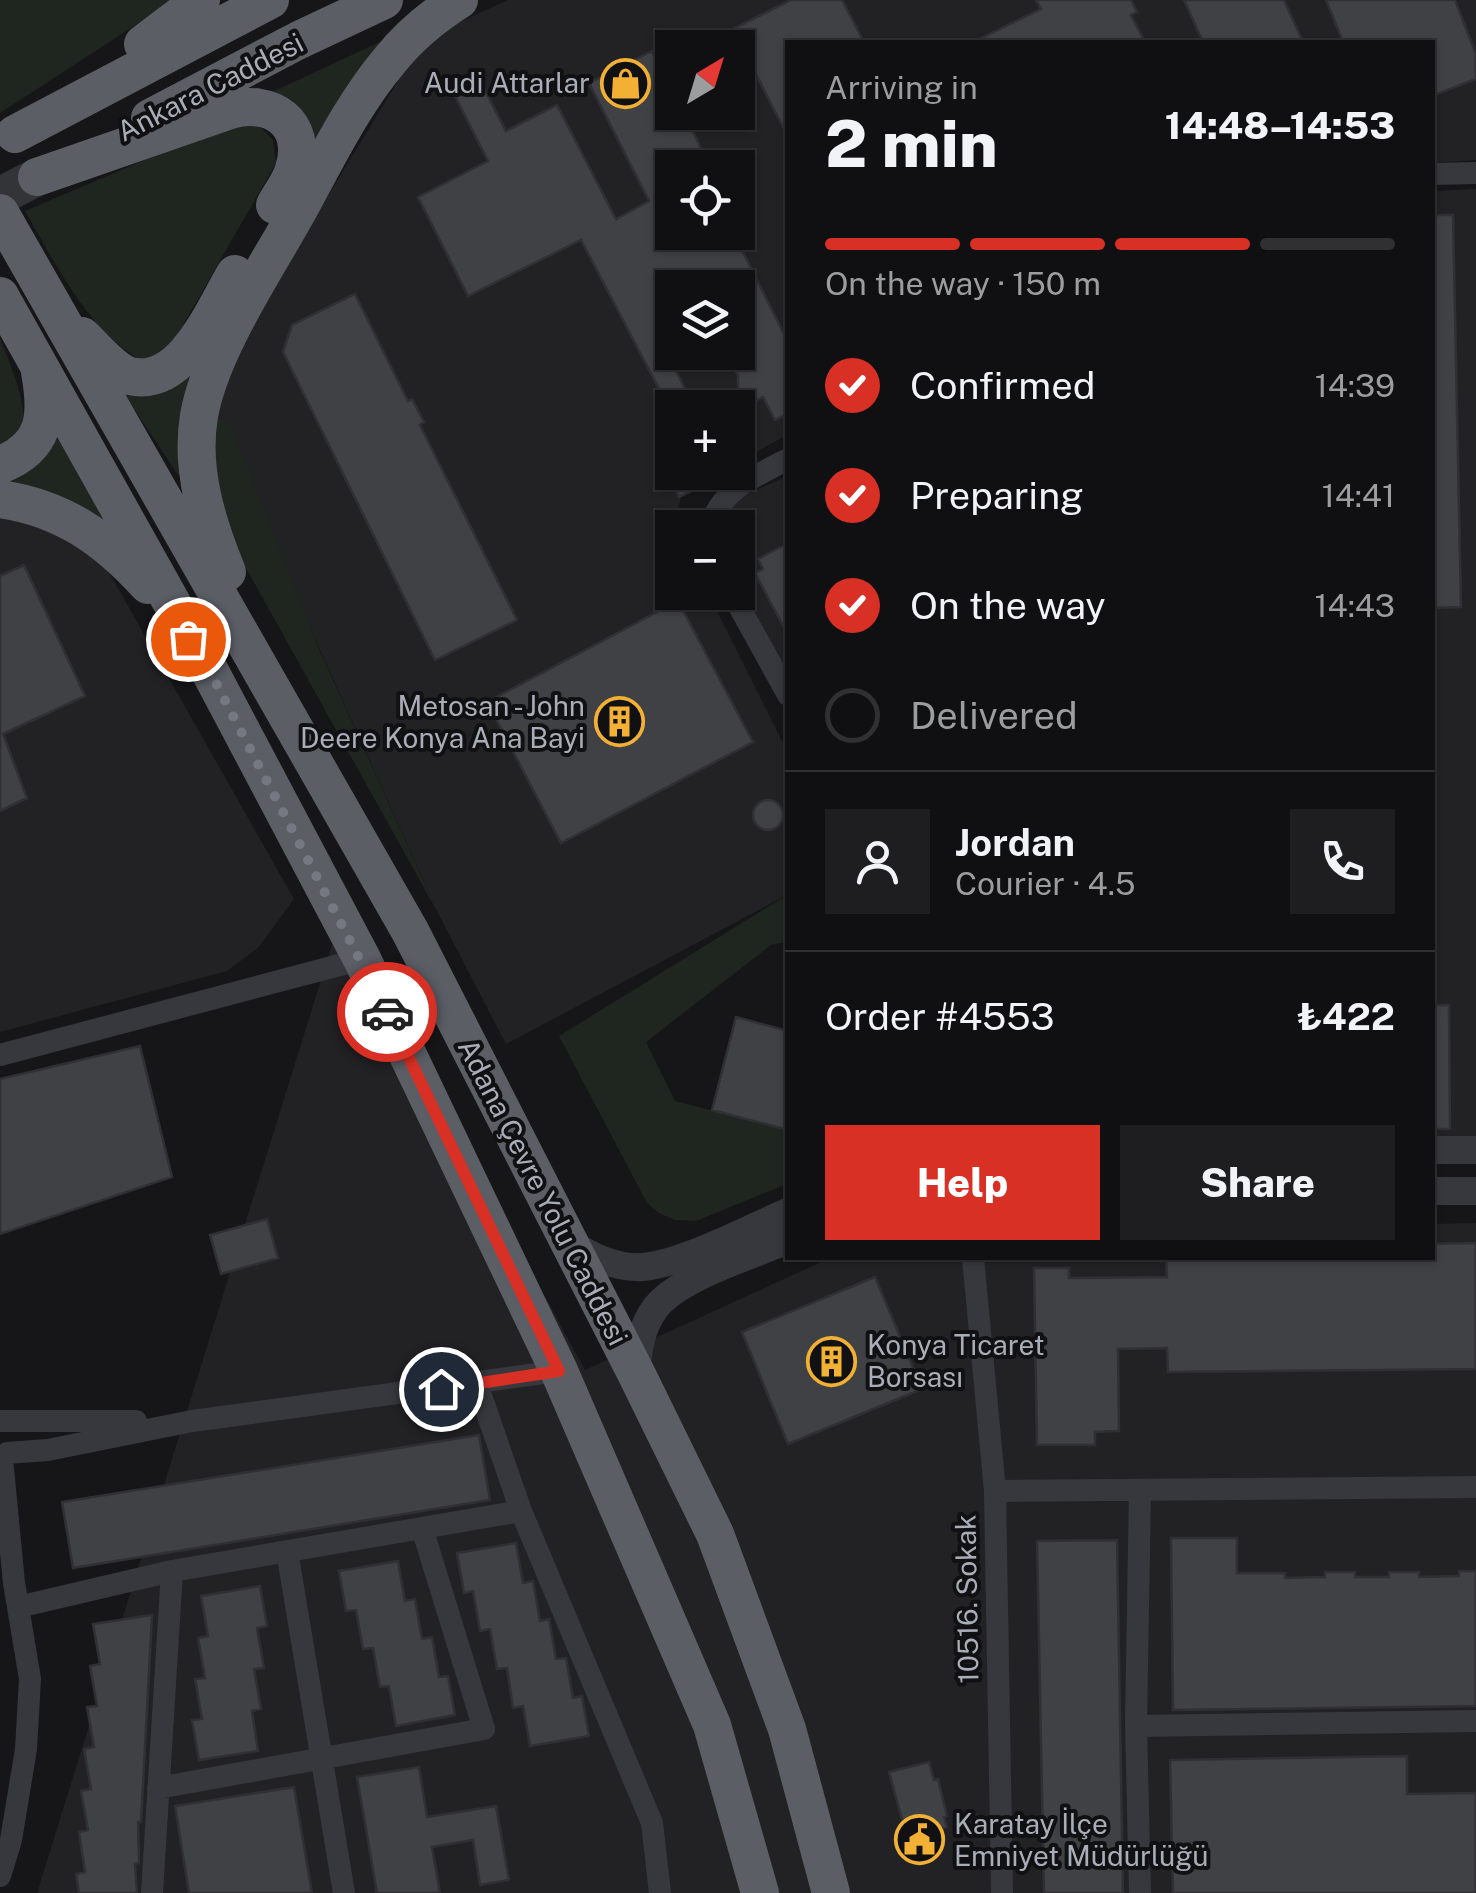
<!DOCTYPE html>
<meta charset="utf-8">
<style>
body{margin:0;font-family:"Public Sans",sans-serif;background:#1e1e20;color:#f1f3f6;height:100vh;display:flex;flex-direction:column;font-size:38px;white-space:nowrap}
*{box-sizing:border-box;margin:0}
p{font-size:32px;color:#9c9d9f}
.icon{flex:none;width:55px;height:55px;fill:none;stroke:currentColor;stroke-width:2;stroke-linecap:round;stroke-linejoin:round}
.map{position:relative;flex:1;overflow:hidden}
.side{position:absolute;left:785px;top:40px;width:650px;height:1220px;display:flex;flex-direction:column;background:#101012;border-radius:0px;box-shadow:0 2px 8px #0004,0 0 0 2px #303032}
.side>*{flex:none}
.needle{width:65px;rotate:38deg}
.buttons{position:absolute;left:655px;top:30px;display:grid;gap:20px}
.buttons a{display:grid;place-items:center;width:100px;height:100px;border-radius:0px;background:#101012;box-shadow:0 2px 8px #0004,0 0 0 2px #303032;font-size:50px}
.pin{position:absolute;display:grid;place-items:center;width:85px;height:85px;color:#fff;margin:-42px;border:5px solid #fff;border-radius:50%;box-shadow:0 2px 10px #0007}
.courier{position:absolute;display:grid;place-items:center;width:100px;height:100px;margin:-50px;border:8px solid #d93025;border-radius:50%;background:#fff;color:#222;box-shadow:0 2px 12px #0007}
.headline em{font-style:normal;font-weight:800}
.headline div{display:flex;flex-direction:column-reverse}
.headline{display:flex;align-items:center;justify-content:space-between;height:170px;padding:0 40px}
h1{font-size:65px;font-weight:800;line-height:75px}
.bar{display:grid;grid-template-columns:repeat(4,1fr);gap:15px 10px;align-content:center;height:120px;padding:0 40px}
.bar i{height:12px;border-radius:8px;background:#303032}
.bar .current{background:#d93025}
.bar p{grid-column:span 4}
.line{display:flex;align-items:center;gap:25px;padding:0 40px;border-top:2px solid #303032}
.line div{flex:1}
.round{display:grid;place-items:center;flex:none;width:105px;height:105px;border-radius:0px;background:#1e1e20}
ol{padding:0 40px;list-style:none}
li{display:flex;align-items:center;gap:30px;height:110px}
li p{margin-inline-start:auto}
li .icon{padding:10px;border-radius:50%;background:#d93025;color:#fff;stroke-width:4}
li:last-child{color:#9c9d9f}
li i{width:55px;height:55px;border:5px solid #303032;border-radius:50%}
.button{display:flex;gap:20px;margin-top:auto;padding:20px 40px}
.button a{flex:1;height:115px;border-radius:0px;background:#d93025;color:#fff;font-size:40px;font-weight:800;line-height:115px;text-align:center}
.button a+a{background:#1e1e20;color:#f1f3f6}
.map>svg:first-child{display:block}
.built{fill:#222225;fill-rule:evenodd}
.green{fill:#1e261f}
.building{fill:#404145;stroke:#303034;stroke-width:2.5}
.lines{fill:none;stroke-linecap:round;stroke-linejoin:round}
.trunk-tunnel{stroke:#333438;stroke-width:38;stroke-dasharray:38 19;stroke-linecap:butt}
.minor{stroke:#37383d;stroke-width:22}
.tertiary{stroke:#37383d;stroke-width:28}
.trunk{stroke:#5b5e65;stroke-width:38}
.done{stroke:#757880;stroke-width:10;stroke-dasharray:0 18}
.route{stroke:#d93025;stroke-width:12}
.labels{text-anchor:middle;stroke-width:8;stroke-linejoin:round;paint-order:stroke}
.poi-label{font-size:28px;fill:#a8adb8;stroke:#111113;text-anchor:end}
.street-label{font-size:28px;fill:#a8adb8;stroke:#111113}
</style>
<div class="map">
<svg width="1476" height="1893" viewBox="0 0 1476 1893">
<rect width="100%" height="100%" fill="#161618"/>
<path class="built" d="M508,0H1476V160L1433,163L1432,42H788L787,435L738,462V408H672V472L718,473L683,491L674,522L676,527L672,528V592L708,593L787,751V895L506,1044L439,915L215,416L231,362L254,317L404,71L423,48L449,27ZM672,48H738V112H672ZM672,168H738V232H672ZM672,288H738V352H672Z
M1476,189V1141L1432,1142V191Z
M787,476V681L738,589V528H727L735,500Z
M0,509L98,553L294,899L258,948L227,971L0,1032Z
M340,919L585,1370L830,1258H1432L1433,1224L1476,1223V1893H37Z"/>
<path class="green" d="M0,0H174L0,113Z
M395,35L305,169L270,93Z
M229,124H257L273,140L276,163L167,353L142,360C91,336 52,258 25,211Z
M0,338C8,360 33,413 20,434C15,441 7,444 0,449Z
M206,349L179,476L122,391Z
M215,416L230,424L319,649L439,915L241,559L214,480Z
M53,428L114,525L0,487Z
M787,895V942L771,945L646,1042L675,1101L787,1130V1184L696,1221L675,1220L659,1213L647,1203L559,1036Z"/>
<path class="building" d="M791,0H842L864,42H788V137L733,29Z
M1036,0H1131L1137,12L1131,15L1145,42H973L1041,9Z
M1184,0H1284L1303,42H1203Z
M1326,0H1455L1476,54V79L1432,96V42H1343Z
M652,51L672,92V112H683L711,168H672V232H733L788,342V414L775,420L763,397L738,410V376L726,352H738V288H672V349L666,352L690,398L669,408L581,240L468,296L418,197L488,161L453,92L479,79L506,131L557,105L616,219L649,201L589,83Z
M1432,215H1453L1461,607L1432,608Z
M355,294L408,401L412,399L424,422L420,425L517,620L435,660L283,352L292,325Z
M682,472H698L704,485L679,497L670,478Z
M788,543V635L755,573L763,569L758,559Z
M24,565L85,696L3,734L27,798L0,811V576Z
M678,601L753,742L561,843L487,702Z
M753 815a15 15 0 1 1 30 0a15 15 0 1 1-30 0Z
M1432,1005H1449L1450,1129H1432Z
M736,1017L788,1031V1130L712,1110Z
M140,1046L172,1177L0,1234V1079Z
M267,1219L278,1258L221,1274L210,1235Z
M1476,1243V1369L1168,1372L1167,1348L1118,1349L1119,1431L1095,1432V1445H1037L1034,1268H1069V1278L1167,1277L1166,1258H1432V1244Z
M875,1277L922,1389L788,1444L742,1332Z
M479,1435L490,1500L73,1568L62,1502Z
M1171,1538H1237V1573H1285V1578L1325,1577V1572H1355V1577H1389V1572H1419V1577L1459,1576V1571H1476V1706L1173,1710Z
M1117,1540L1123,1893H1044L1037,1541Z
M516,1543L523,1583L533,1581L540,1621L549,1619L556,1659L566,1658L573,1698L582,1696L589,1736L530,1746L523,1706L513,1708L507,1668L497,1669L490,1629L480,1631L473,1591L464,1593L457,1553Z
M398,1561L405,1601L415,1599L422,1639L432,1637L439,1677L448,1676L455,1715L396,1726L389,1686L380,1687L373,1648L363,1649L356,1610L346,1611L339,1571Z
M260,1586L267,1626L257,1628L264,1668L254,1669L261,1709L252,1711L258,1751L199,1760L192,1720L202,1719L195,1679L205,1678L198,1638L208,1636L201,1596Z
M152,1615L141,1822H138L139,1863L135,1864L137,1893H79L76,1874L85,1872L79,1832L88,1830L81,1791L91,1789L84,1749L94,1747L87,1707L97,1706L90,1666L100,1664L93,1624Z
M1407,1756V1794L1476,1793V1893H1173L1170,1760Z
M929,1762L934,1780L938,1779L947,1816L944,1817L947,1827L907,1838L889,1772Z
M419,1767L427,1817L496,1806L509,1880L480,1885L473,1840L432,1847L440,1893H377L357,1777Z
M294,1787L312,1893H189L175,1806Z"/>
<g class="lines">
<path class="trunk-tunnel" d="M0,196L37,177"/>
<path class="minor" d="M1432,174L1476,173
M710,528C719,490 756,476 788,459
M731,592L788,695
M0,1055L362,959
M973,1258L995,1491L1002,1893
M0,1421H136
M7,1453L48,1450L192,1421L559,1371
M1140,1490L1136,1726L1140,1893
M995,1491L1476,1487
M521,1511L652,1823L660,1893
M287,1551L344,1893
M18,1607L172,1571L521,1511L477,1384
M1136,1726L1476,1721
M158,1788L484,1729L422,1528
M0,1876L11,1840L26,1749L30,1679L14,1583L2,1458
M152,1893L172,1571"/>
<path class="tertiary" d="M1432,1150H1476
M1432,1191H1476
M570,1243C592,1257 617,1269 643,1267C685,1263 747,1229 788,1212
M636,1373C638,1350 641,1327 656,1307C680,1277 751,1256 788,1240"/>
<path class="trunk" d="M143,44L201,0
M150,118L299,40L384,0
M15,134L270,0
M37,177L230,110C271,98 308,123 294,169C291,181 281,194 275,205
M0,213L410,931L636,1373L715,1534L787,1729L831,1893
M0,296L206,664L362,959L559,1371L712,1725L760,1893
M82,336C95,348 113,371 130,376C183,389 214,309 235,274
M0,465C46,447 48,416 40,372
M0,499C63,508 106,539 148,585
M227,572C207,523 190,469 199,416C210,352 263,273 295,216C324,164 351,106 390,60C410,35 432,17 459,0"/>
</g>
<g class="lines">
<path class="done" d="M188,639L206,664L387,1012"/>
<path class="route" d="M387,1012L559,1371L441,1389"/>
</g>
<defs>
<symbol id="shop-ring" viewBox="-11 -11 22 22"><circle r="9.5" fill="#111113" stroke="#f2b134" stroke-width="1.5"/><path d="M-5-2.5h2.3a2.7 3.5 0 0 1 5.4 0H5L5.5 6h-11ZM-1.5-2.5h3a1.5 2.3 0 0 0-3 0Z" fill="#f2b134"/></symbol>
<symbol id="building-ring" viewBox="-11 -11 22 22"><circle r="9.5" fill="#111113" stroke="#f2b134" stroke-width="1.5"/><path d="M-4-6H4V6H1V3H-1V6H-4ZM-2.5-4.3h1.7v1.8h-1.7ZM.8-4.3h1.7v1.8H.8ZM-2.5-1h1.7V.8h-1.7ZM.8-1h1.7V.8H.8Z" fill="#f2b134"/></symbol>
<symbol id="civic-ring" viewBox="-11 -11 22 22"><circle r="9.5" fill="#111113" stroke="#f2b134" stroke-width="1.5"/><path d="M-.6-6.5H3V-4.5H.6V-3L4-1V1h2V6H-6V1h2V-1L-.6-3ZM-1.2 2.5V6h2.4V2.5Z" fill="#f2b134"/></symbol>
</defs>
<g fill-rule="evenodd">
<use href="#shop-ring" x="598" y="56" width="55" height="55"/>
<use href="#building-ring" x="592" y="694" width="55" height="55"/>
<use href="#building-ring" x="804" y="1334" width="55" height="55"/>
<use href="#civic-ring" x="892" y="1812" width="55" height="55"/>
</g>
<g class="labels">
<g class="poi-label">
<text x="590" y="93">Audi Attarlar</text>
<text x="585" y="716">Metosan - John<tspan x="585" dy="32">Deere Konya Ana Bayi</tspan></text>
<text x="867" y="1355" text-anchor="start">Konya Ticaret<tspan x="867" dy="32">Borsası</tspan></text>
<text x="954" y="1834" text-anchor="start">Karatay İlçe<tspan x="954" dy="32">Emniyet Müdürlüğü</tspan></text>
</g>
<g class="street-label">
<text transform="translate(210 87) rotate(-27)" y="10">Ankara Caddesi</text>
<text transform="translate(543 1192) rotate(63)" y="10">Adana Çevre Yolu Caddesi</text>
<text transform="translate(967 1599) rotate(-91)" y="10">10516. Sokak</text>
</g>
</g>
</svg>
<div class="buttons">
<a><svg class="needle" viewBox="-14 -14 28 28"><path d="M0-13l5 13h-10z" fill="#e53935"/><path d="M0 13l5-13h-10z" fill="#9c9d9f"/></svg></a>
<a><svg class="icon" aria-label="locate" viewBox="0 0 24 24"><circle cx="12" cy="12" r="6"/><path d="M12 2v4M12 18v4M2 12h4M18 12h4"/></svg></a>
<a><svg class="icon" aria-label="layers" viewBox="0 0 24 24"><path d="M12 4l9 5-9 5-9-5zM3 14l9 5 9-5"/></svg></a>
<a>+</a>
<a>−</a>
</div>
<div class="pin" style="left:188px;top:639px;background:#ea580c"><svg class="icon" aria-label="bag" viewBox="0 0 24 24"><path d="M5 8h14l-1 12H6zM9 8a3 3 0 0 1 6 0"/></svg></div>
<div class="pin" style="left:441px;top:1389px;background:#1f2937"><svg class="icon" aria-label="home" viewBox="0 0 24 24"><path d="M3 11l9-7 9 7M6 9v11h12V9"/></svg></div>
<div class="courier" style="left:387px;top:1012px"><svg class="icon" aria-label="car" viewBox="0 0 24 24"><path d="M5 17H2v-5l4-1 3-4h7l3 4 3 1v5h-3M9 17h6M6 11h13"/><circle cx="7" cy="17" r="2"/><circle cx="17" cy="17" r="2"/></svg></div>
<section class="side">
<div class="headline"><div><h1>2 min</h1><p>Arriving in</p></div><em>14:48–14:53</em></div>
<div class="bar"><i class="current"></i><i class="current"></i><i class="current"></i><i></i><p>On the way · 150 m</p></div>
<ol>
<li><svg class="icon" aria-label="check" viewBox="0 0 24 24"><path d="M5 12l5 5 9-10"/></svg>Confirmed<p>14:39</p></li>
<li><svg class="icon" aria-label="check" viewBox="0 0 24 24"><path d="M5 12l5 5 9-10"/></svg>Preparing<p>14:41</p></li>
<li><svg class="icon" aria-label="check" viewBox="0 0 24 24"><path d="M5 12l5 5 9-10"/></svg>On the way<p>14:43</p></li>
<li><i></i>Delivered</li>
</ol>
<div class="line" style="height:180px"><a class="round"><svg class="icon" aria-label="person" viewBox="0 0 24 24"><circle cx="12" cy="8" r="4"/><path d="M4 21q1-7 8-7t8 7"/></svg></a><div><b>Jordan</b><p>Courier · 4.5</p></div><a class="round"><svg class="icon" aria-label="phone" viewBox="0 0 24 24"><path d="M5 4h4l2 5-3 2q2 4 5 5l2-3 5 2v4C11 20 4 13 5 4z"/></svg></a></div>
<div class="line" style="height:130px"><div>Order #4553</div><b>₺422</b></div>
<div class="button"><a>Help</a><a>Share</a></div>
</section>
</div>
